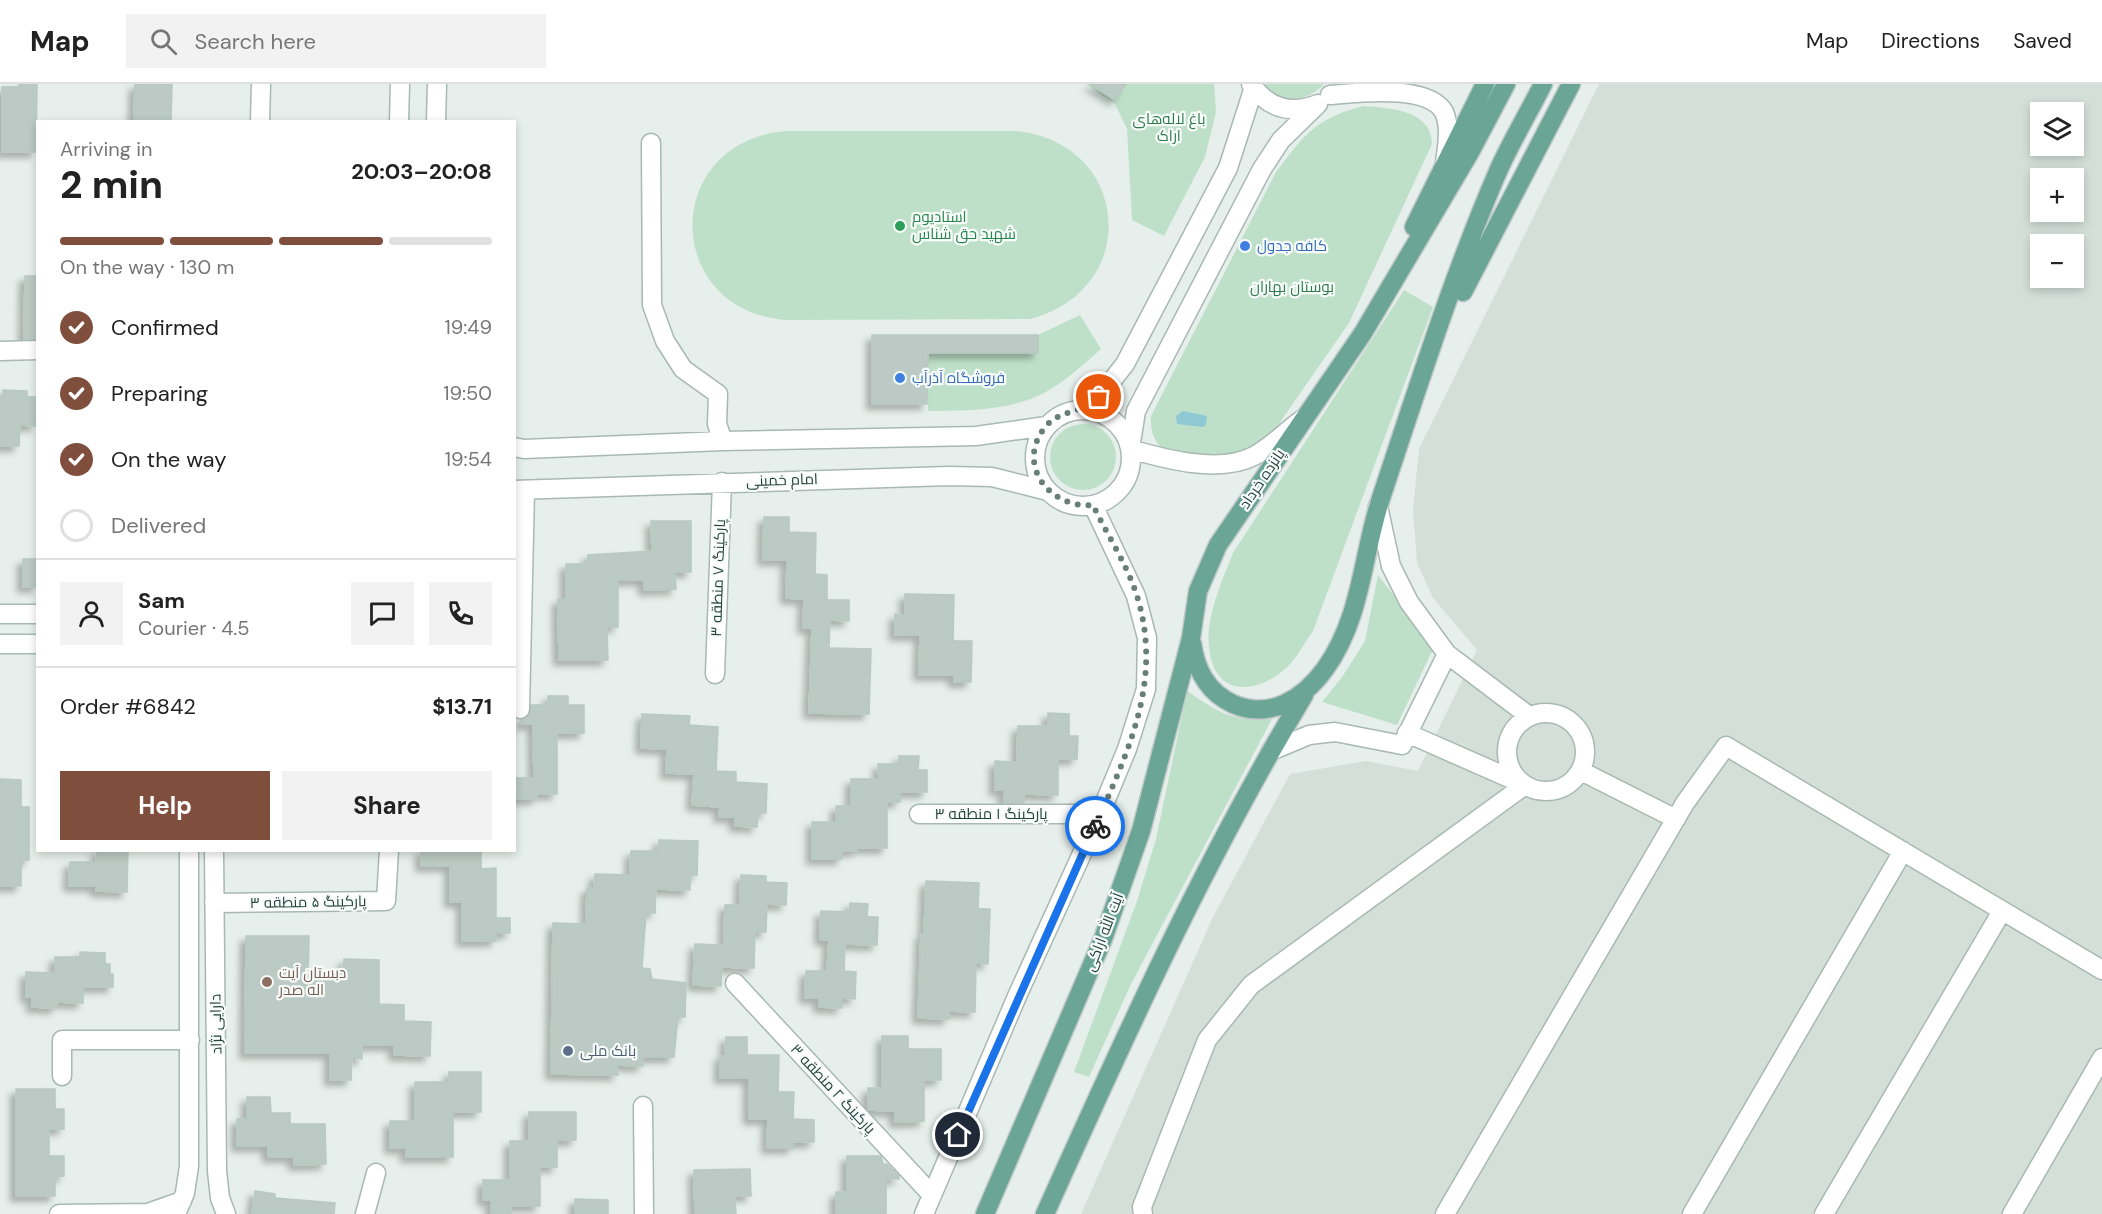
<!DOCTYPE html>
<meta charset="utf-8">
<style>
body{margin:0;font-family:"DM Sans",Cairo,sans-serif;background:#f2f2f2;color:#222;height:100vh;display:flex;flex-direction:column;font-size:22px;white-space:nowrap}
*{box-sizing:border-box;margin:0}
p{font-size:20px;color:#767676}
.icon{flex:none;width:33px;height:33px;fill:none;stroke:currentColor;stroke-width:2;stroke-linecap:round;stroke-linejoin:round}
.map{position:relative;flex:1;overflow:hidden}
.drawer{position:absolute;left:36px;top:36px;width:480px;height:732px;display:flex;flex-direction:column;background:#fff;border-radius:0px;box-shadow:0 3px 9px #0003}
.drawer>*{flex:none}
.controls{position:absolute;left:2030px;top:18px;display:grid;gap:12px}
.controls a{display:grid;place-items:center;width:54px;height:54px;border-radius:0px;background:#fff;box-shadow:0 3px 9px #0003;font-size:30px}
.pin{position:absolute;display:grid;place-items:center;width:51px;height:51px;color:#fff;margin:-26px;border:3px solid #fff;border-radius:50%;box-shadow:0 2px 6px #0007}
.courier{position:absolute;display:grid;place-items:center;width:60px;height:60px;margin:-30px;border:4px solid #1a73e8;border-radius:50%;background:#fff;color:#222;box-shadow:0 2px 8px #0007}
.summary em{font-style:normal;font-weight:700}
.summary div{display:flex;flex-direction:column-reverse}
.summary{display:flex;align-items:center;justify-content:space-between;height:102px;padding:0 24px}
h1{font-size:39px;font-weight:700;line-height:45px}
.bar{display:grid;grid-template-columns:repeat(4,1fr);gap:9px 6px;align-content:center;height:72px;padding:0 24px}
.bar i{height:8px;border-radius:4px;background:#e0e0e0}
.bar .selected{background:#804e3d}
.bar p{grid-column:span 4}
.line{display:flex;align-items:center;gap:15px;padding:0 24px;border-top:2px solid #e0e0e0}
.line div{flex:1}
.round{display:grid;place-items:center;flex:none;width:63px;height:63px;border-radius:0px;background:#f2f2f2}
ol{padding:0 24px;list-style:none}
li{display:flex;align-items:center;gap:18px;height:66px}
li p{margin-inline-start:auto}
li .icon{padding:6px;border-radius:50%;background:#804e3d;color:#fff;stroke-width:4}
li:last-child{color:#767676}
li i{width:33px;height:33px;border:3px solid #e0e0e0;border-radius:50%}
.action{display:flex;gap:12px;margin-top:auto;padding:12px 24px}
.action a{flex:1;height:69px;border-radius:0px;background:#804e3d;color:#fff;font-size:24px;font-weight:700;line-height:69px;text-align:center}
.action a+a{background:#f2f2f2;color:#222}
header{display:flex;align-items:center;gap:36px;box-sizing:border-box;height:84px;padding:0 30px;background:#fff;border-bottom:2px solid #e0e0e0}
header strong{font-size:28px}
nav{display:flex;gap:33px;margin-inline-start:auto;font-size:21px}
.search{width:420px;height:54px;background:#f2f2f2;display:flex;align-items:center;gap:15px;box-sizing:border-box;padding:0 21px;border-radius:0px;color:#767676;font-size:22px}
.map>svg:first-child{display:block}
.built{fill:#d4dfda;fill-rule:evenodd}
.green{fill:#bfe0c8}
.water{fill:#8ec9d4}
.building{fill:#bbcac4;stroke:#b8c9c2;stroke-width:1.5;filter:url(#shadow)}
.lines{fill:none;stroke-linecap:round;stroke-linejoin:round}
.minor-casing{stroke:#a8b8b2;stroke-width:21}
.major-casing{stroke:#c2cac8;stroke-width:21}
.minor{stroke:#fff;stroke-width:18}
.major{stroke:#6aa596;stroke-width:18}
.done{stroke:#687f78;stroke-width:6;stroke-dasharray:0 10.8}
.route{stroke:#1a73e8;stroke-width:8}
.leisure-dot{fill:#2e9e5b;stroke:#f7fbf9;stroke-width:2}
.shop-dot{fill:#3f7fe0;stroke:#f7fbf9;stroke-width:2}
.education-dot{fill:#8d6e63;stroke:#f7fbf9;stroke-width:2}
.service-dot{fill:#5c6f8a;stroke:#f7fbf9;stroke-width:2}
.labels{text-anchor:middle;stroke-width:4.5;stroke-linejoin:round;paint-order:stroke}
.park-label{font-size:15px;fill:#2d7a4b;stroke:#f7fbf9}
.leisure-label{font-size:15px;fill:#27864d;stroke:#f7fbf9;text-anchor:start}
.shop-label{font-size:15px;fill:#366cbe;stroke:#f7fbf9;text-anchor:start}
.street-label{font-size:15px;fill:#24423a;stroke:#f7fbf9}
.education-label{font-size:15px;fill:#785e54;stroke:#f7fbf9;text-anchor:start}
.service-label{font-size:15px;fill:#4e5e75;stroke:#f7fbf9;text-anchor:start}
</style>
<header>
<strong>Map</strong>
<div class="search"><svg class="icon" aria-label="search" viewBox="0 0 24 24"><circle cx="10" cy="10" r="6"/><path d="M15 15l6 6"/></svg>Search here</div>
<nav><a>Map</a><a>Directions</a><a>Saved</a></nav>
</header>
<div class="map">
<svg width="2102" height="1130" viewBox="0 0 2102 1130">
<defs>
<filter id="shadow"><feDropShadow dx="-5.5" dy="5.5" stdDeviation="3" flood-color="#0004"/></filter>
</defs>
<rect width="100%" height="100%" fill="#e6efeb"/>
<path class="built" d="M1599,0H2102V1130H1081L1213,833L1290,690L1366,677L1418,687L1477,566L1433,514L1417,479L1413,425L1419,365ZM2040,28H2073V62H2040ZM2040,94H2073V128H2040ZM2040,160H2073V194H2040Z"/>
<path class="green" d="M1086,0H1214L1216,28L1205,73L1164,152L1132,136L1127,45L1115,20Z
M1263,0H1324C1306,19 1281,20 1263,0Z
M1364,22C1390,24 1432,26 1432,60L1349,239L1267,357L1246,371L1174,376C1158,361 1150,355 1151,332L1276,88C1305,50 1316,34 1364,22Z
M786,47H1016C1132,59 1142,206 1030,235L785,236C661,225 662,57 786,47Z
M1404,206L1433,223L1313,547C1304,559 1296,576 1285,585C1253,612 1214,612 1209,563C1205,535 1223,494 1233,469Z
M1080,231L1101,265C1084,280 1066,297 1046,308C1011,327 966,327 928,327V269H1038V251Z
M1050 373a33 33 0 1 1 66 0a33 33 0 1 1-66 0Z
M1378,491L1434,563L1397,641L1322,618L1342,593L1365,557Z
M1187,607C1219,629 1233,638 1272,635L1131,900L1089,993L1074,988L1137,817L1156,755Z"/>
<path class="water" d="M1183,327L1207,332L1206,341L1203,343L1177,340L1176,332Z"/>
<path class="building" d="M19,0H37L36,68H2V3H19Z
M135,0H172L171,38H134Z
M1090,0H1126L1115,16Z
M25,192H38V255H24Z
M872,251H1038V269H928L927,320H872Z
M3,306L27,307V313H37L36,342L20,341L19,362H0V313H3Z
M764,433H789V448L816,449L815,490L827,491V516H849V537L830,536L829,564L871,565L869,630L809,629L812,544H803L804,515L786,514L787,476H763Z
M651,437H691V488H675L676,505L644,506V496H618V543H607L608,576H559L558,515H566V480H588V471L652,467Z
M23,475H38V503H23Z
M905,510L954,511L953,557H972L971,598H954V591H919L920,551H895V530L905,531Z
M548,612H568V621H584V649H557V710H537V715H514V694H534L533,640H521V636L529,631L531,621H548Z
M1048,629L1069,630V652H1078L1077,675H1058V711L1024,710V719H1004V706H995V677L1017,678L1018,642H1048Z
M642,630L690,632L689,641L718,643L716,687L736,688V698L767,700L766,729H758L757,743L735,742V733H719L720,723L692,721L694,690L666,689L667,665L641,664Z
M899,672H919L918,686H927V708H900V718H887V764H857V767H842V775H812V738H836V722H851V695H879L878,680H899Z
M0,695L21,696V723H29V776H21V802H0Z
M659,756L698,757L697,791H690V806L656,805L655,829H646L642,884L650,885L652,895L686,899L685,933H678L674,973H643V982L617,981L618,991L551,990L553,839L586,840L587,804H594L595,790L630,791L631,767H658Z
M97,766H128L127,808L96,807V802H69L70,778H96Z
M421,766H481V785L496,784V834H510V849H496V857H462V818H450V782H421Z
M741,791L766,792V798L787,799L786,821L767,820L766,848H755L754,884L722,883L721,902L693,901L695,860L724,861L725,821H740Z
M926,797L979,799L978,825H990L988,880L976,879L975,928L949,927V935L918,934L921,850H924Z
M850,819L868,820L867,833H878L877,861L845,860L844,887L856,888L855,915L842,914V924L819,923V914H805L806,887H827L829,856L820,855L821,827L849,828Z
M246,852H309L308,895H343L344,875L379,876V920L404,921V937L431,938L430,972L394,971V961H362V975L352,974L351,996H330V969H245Z
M80,868L105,869V880H110V890H113V903H83V919L57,918L56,924L32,923V913H26V888L55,889V873H80Z
M882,952H908V965H941V996H924V1037L895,1038V1027L868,1026V1004H882Z
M726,953H747V971H779L778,1008H794L793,1035L814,1036V1058H793V1064H767L768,1035H749V994H720V972H725Z
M449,988H481V1028H453V1073H406V1064H390V1037H415V998H449Z
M16,1005H55V1025H64V1045H49V1072H64V1092L55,1093V1112H16Z
M247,1013H270L271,1029H290V1040H325L326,1080L294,1081V1073H268V1062H237V1035H247Z
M529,1028H576V1056H557V1083H540V1122H511V1130H491V1116H483V1096H510V1057H529Z
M847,1072H881L883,1080H887L899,1092V1095H886V1130H836V1108H847Z
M750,1085L751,1112H735L736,1130H695L694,1086Z
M255,1107L275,1110V1114L335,1119L334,1130H252Z
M575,1115L608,1116V1130H575Z"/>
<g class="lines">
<defs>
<path id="minor" d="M1251,0C1268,24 1290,31 1318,20
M1330,11C1358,9 1428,0 1444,28C1451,44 1447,62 1445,79
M260,38L261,0
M399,38L400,0
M436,38L437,0
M651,59L652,221L665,257L683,285L718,310L717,340L723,357
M0,267L38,266
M1079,325L1099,313L1125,280L1228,84L1254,3
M1035 374a48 48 0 1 1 96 0a48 48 0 1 1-96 0Z
M1303,335C1287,346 1271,363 1254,372C1219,390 1165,375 1130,365L1136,327L1262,85L1281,56L1317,21
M514,363L524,365L723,357L976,352L1046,342
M514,406L949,392L992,393L1048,407
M0,530H38
M0,560H38
M1447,570L1529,632
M715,590L722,398
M520,625L525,407
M1507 668a39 39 0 1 1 78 0a39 39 0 1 1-78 0Z
M1271,667L1309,651L1335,648L1402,661L1447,570L1409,518L1391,482L1378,422
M1581,687L1676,735
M919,730H1100
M214,766L217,1087L220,1114L226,1130
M214,819L386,817L389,766
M735,899L932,1111
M62,992V956H190
M643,1022L644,1130
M59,1130L148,1129L182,1117
M176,1130L185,1109L189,1082V766
M365,1130L376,1089
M924,1130L1018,910L1100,730L1127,665L1146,605L1147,554L1136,512L1093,421
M1143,1130L1142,1123L1207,956L1251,901L1525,701L1407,649
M1445,1130L1685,719L1726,662L2102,886
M1692,1130L1903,767
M1824,1130L2002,827
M2012,1130L2102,974"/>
<path id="major" d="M1414,143L1485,0
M1463,208L1571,0
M1192,559C1196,586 1207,608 1233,620C1270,636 1303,615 1325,585C1362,534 1362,471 1381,414C1418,303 1453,191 1499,85C1512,56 1529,28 1543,0
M985,1130L1103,855L1141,747L1191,554L1198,507L1218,461L1363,249L1469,70L1506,0
M1045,1130C1124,954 1204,777 1304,611"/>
</defs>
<use href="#minor" class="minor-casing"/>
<use href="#major" class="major-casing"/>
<use href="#minor" class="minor"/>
<use href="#major" class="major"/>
</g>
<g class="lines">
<path class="done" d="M1095,742C1129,666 1163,596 1137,512C1127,480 1107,451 1093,421C1048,425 1014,378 1047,341C1056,331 1067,330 1079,325C1086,322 1093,317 1099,313"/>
<path class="route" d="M958,1051L1095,742"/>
</g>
<circle class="leisure-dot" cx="900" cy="142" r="6"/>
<g class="shop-dot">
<circle cx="1245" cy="162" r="6"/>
<circle cx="900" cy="294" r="6"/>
</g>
<circle class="education-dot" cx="267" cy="898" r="6"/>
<circle class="service-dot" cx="568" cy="967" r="6"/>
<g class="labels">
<g class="park-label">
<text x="1169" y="40">باغ لاله‌های<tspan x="1169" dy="17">اراک</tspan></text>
<text x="1292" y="208">بوستان بهاران</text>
</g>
<g class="leisure-label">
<text x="912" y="138">استادیوم<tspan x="912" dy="17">شهید حق شناس</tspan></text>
</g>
<g class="shop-label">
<text x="1257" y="167">کافه جدول</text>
<text x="912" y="299">فروشگاه آذرآب</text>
</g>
<g class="street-label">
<text transform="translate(1262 395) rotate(-56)" y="5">پانزده خرداد</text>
<text transform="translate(782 396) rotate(-2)" y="5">امام خمینی</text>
<text transform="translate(718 494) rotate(-88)" y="5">پارکینگ ۷ منطقه ۳</text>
<text x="991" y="735">پارکینگ ۱ منطقه ۳</text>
<text transform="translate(308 818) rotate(-1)" y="5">پارکینگ ۵ منطقه ۳</text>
<text transform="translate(1104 848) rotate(-69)" y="5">آیت الله اراکی</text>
<text transform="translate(216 940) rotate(-91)" y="5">دارایی نژاد</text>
<text transform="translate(833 1005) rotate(47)" y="5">پارکینگ ۲ منطقه ۳</text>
</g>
<g class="education-label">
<text x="279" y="894">دبستان آیت<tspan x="279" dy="17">اله صدر</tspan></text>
</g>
<g class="service-label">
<text x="580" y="972">بانک ملی</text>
</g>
</g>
</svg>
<div class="controls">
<a><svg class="icon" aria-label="layers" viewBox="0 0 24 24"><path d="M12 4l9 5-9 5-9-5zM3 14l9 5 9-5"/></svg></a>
<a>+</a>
<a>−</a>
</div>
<div class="pin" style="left:1099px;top:313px;background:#ea580c"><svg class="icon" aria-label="bag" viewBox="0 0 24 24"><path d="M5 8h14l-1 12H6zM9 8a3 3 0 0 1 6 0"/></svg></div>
<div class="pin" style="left:958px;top:1051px;background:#1f2937"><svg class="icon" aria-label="home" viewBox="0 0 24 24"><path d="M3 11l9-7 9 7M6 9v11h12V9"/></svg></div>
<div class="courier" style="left:1095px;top:742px"><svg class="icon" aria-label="bike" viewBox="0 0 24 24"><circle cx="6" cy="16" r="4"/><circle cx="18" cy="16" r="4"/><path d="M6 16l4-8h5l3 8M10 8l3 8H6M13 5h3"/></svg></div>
<section class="drawer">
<div class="summary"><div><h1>2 min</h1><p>Arriving in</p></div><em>20:03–20:08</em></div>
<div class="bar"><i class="selected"></i><i class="selected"></i><i class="selected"></i><i></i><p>On the way · 130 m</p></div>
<ol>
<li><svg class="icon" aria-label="check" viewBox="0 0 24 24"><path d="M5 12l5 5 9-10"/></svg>Confirmed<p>19:49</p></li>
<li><svg class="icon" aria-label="check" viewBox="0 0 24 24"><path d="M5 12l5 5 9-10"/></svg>Preparing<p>19:50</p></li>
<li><svg class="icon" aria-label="check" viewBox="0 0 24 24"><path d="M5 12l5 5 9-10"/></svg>On the way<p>19:54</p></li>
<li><i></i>Delivered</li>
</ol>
<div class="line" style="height:108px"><a class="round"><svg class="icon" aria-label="person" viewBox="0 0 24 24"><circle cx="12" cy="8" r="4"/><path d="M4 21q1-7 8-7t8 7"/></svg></a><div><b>Sam</b><p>Courier · 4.5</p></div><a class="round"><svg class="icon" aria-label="chat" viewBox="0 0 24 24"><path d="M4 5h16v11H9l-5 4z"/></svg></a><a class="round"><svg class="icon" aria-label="phone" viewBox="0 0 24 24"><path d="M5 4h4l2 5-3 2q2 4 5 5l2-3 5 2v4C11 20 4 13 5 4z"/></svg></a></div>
<div class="line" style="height:78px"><div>Order #6842</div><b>$13.71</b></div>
<div class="action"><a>Help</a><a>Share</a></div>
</section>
</div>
